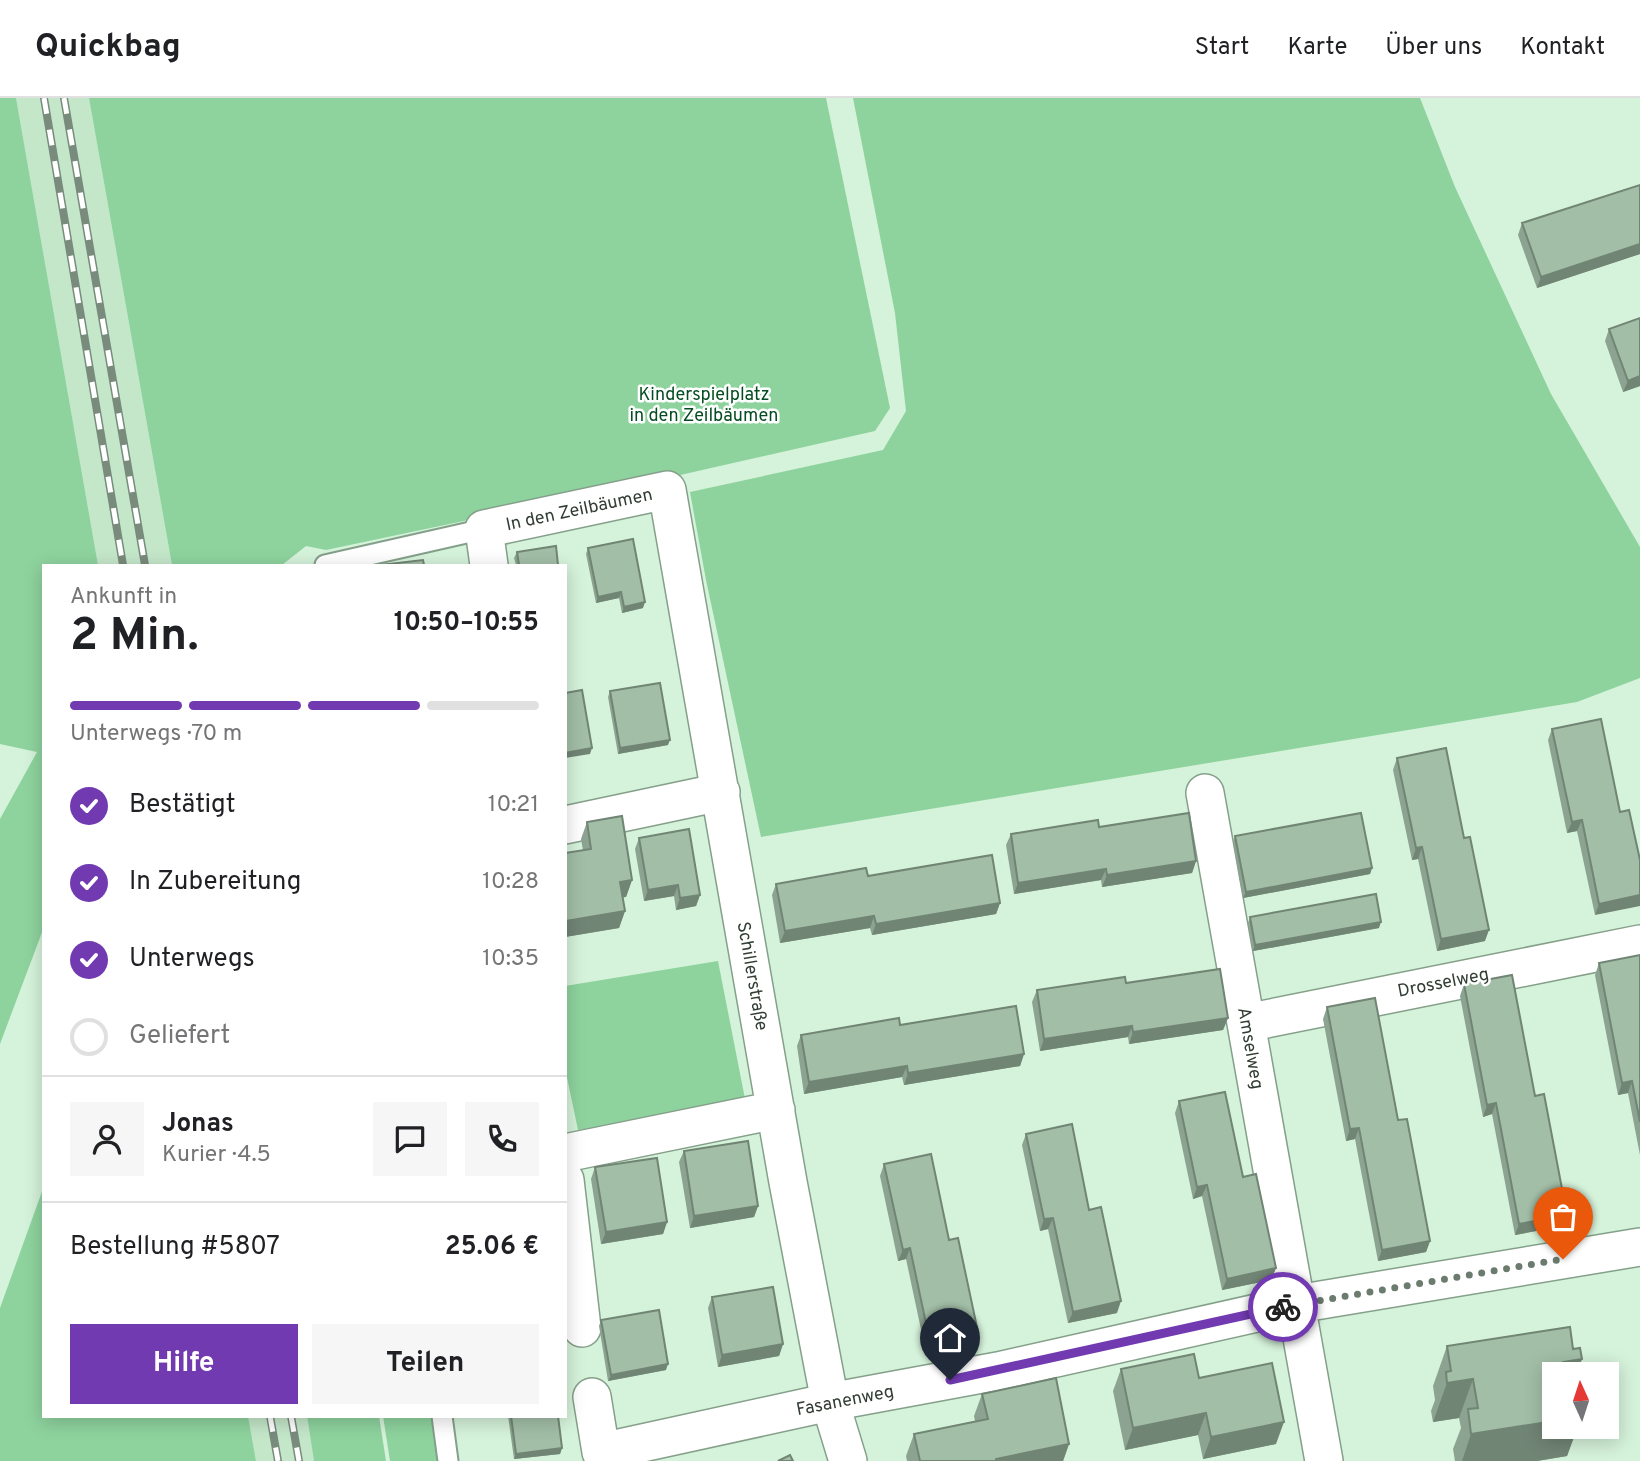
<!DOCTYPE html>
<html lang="de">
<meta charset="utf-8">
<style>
body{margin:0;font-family:Overpass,sans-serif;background:#f6f6f6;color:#202124;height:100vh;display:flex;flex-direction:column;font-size:26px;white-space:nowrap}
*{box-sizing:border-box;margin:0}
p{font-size:23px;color:#757577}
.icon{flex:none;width:38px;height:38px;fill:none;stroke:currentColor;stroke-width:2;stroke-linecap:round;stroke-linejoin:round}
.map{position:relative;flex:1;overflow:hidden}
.drawer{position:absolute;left:42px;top:466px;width:525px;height:854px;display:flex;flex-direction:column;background:#fff;border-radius:0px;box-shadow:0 4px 18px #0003}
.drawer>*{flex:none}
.needle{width:46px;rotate:357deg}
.fabs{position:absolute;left:1542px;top:1264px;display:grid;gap:14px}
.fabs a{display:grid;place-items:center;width:77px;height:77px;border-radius:0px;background:#fff;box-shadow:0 4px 18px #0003;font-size:35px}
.pin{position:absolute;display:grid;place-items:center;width:60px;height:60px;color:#fff;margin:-72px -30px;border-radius:50% 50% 50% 0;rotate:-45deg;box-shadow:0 0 7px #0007}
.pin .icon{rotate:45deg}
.courier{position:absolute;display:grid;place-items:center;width:70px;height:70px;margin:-35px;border:5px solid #713ab1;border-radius:50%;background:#fff;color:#222;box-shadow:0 2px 9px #0007}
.headline em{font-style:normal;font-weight:700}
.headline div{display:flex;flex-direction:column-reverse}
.headline{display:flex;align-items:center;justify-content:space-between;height:119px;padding:0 28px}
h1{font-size:46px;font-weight:700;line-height:52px}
.bar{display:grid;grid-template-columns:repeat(4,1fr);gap:10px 7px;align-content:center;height:84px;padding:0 28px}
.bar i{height:9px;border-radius:5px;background:#e0e0e0}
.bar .active{background:#713ab1}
.bar p{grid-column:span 4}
.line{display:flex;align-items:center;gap:18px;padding:0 28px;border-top:2px solid #e0e0e0}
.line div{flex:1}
.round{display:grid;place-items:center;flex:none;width:74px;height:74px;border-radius:0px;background:#f6f6f6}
ol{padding:0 28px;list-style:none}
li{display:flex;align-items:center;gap:21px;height:77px}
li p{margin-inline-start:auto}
li .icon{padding:7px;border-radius:50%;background:#713ab1;color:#fff;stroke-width:4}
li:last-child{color:#757577}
li i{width:38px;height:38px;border:4px solid #e0e0e0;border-radius:50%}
.button{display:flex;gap:14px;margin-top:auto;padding:14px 28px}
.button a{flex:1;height:80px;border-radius:0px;background:#713ab1;color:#fff;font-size:28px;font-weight:700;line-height:80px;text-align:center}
.button a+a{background:#f6f6f6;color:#202124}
header{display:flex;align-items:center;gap:42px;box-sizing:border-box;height:98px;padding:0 35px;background:#fff;border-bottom:2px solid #e0e0e0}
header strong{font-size:33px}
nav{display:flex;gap:38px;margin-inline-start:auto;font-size:24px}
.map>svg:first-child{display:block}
.built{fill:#c4e7ca}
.green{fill:#8ed39e}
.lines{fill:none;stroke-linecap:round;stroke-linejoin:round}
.lane-casing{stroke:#85a08a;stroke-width:23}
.street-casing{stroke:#85a08a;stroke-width:40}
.lane{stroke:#fff;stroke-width:19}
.street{stroke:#fff;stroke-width:37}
.rail-casing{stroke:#798b7c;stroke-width:8}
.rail{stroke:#fff;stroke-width:5;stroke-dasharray:16;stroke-linecap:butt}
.wall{fill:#8ba390}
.shaded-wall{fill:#718575}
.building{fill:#a2bea7;stroke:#718575;stroke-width:2}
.done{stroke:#6b7c6e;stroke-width:7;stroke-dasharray:0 12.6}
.route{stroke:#713ab1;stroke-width:9}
.labels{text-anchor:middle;stroke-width:5;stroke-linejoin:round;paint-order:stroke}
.park-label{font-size:18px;fill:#054c22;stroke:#fff}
.street-label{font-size:18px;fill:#323d34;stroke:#fff}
</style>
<header>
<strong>Quickbag</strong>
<nav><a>Start</a><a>Karte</a><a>Über uns</a><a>Kontakt</a></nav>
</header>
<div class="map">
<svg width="1640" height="1363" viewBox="0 0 1640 1363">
<rect width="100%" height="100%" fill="#d5f2da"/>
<path class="built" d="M16,0H89L172,467H98Z
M248,1318H307L314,1363H256Z"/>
<path class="green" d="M0,0H16L98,467H44V829L0,946V721L37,654L0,646Z
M89,0H826L890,310L875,333L645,385L326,452L306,448L282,467H172Z
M853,0H1420L1455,89L1551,296L1640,449V580L1577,604L761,739L706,482L690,394L883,352L906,313L895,215Z
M718,863L746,1006L578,1032L565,970V888Z
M44,1088V1318H248L256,1363H0V1210Z
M307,1318H379L386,1363H314Z
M383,1318H432L437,1363H390Z"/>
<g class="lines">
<defs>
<path id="lane" d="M325,467L484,431
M442,1318L448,1363"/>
<path id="street" d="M489,467L484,431L667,392L788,1084L830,1304L848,1363
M1205,695L1324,1363
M565,727L721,694
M1246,925L1640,846
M565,1055L776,1012
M565,1082L582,1230
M592,1299L601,1354L830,1304L998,1273L1297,1206L1640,1149"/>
</defs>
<use href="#lane" class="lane-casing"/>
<use href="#street" class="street-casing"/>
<use href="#lane" class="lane"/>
<use href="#street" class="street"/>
<defs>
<path id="rail" d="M44,0L123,467
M64,0L145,467
M270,1318L278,1363
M291,1318L299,1363"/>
</defs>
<use href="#rail" class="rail-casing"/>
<use href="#rail" class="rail"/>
</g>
<path class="wall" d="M1640,87V156L1537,190L1518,137L1522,125Z
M1640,220V288L1623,294L1605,243L1609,231Z
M588,450L643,510L622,515L619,500L596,505L586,456Z
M517,454L558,467H516L514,460Z
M610,593L668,647L618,656L608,599Z
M1552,631L1620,714L1640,762L1595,817L1577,733L1567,735L1548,642Z
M1397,660L1485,843L1437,853L1418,761L1412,762L1393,672Z
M587,724L632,782L626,799H623L625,813L619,830L565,839V755L583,752L581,741Z
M1099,729L1196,763L1192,775L1102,789L1101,782L1014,796L1006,747L1011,736Z
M1235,738L1372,770L1370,776L1243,800L1233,744Z
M639,740L700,797L696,808L676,812L674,798L644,803L635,751Z
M868,778L1000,805L996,816L872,837L870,830L780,845L772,797L776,786Z
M1250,819L1379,830L1253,853L1248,825Z
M1640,857V1057L1628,995L1618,997L1595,877L1599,865Z
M1126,885L1228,920L1223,932L1129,946L1128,939L1040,953L1032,904L1037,892Z
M1464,886L1535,998L1567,1117L1563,1128L1515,1137L1492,1016L1483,1019L1460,898Z
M1327,909L1398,1022L1430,1143L1426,1154L1378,1163L1355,1041L1346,1043L1323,921Z
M900,927L1024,956L1020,968L904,987L902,979L804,996L797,948L801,937Z
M1179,1003L1243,1079L1276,1170L1271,1182L1222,1192L1202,1098L1193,1101L1175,1015Z
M1026,1036L1089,1112L1117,1215L1068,1225L1048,1131L1040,1133L1022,1047Z
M684,1053L758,1108L754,1119L690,1130L679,1064Z
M884,1066L949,1142L973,1245L926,1255L906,1161L898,1163L880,1078Z
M595,1069L667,1124L663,1136L601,1146L591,1081Z
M712,1199L783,1246L779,1258L718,1269L708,1210Z
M601,1222L666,1272L608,1283L599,1228Z
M1447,1248L1573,1251L1582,1261L1576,1276H1554V1328H1578L1567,1358L1537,1363H1455L1453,1351L1461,1330L1459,1320L1433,1324L1431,1313L1435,1302L1433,1288Z
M1121,1271L1199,1280L1276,1346L1203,1361L1198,1337L1125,1352L1113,1293Z
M982,1296L1069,1346L1063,1363H907L906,1358L914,1336L975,1323L974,1318Z
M508,1318H558L562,1350L560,1356L514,1361Z"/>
<path class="shaded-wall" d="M1640,146V156L1537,190L1541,179Z
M1640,278V288L1623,294L1628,283Z
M621,494L619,500L596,505L598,499Z
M645,504L643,510L622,515L624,509Z
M670,642L668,647L618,656L620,650Z
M592,650L590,656L565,660V655Z
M1582,722L1577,733L1567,735L1572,724Z
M1422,749L1418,761L1412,762L1416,750Z
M1196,763L1192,775L1102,789L1107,777Z
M1372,770L1370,776L1243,800L1246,794Z
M1106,771L1101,782L1014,796L1018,785Z
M632,782L626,799L614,801L620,784Z
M678,787L674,798L644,803L648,792Z
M700,797L696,808L676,812L680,800Z
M1640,797V808L1595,817L1599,806Z
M1000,805L996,816L872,837L876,826Z
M625,813L619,830L565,839L566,823Z
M874,818L870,830L780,845L785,833Z
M1381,824L1379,830L1253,853L1255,847Z
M1489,832L1485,843L1437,853L1441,841Z
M1228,920L1223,932L1129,946L1133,934Z
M1132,928L1128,939L1040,953L1044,941Z
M1024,956L1020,968L904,987L908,975Z
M907,968L902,979L804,996L809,984Z
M1632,983L1628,995L1618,997L1622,985Z
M1496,1005L1492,1016L1483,1019L1487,1007Z
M1359,1030L1355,1041L1346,1043L1350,1031Z
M1207,1087L1202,1098L1193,1101L1197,1089Z
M758,1108L754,1119L690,1130L694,1118Z
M1567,1117L1563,1128L1515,1137L1519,1126Z
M1053,1120L1048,1131L1040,1133L1044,1121Z
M667,1124L663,1136L601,1146L606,1134Z
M1430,1143L1426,1154L1378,1163L1382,1152Z
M910,1150L906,1161L898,1163L903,1152Z
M1276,1170L1271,1182L1222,1192L1227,1181Z
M1121,1203L1117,1215L1068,1225L1073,1214Z
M978,1234L973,1245L926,1255L930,1244Z
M783,1246L779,1258L718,1269L722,1257Z
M1582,1261L1576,1276H1558L1563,1264Z
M668,1266L666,1272L608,1283L611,1277Z
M1473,1281L1459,1320L1433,1324L1447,1285Z
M1206,1315L1198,1337L1125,1352L1133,1330Z
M1554,1323V1328H1578L1567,1358L1537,1363H1462L1471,1336Z
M1284,1324L1276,1346L1203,1361L1211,1339Z
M1069,1346L1063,1363H995L996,1361Z
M562,1350L560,1356L514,1361L516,1356Z"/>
<path class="building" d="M1640,87V146L1541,179L1522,125Z
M1640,220V278L1628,283L1609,231Z
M633,441L645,504L624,509L621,494L598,499L588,450Z
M556,448L558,467H519L517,454Z
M423,462L424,467H380Z
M660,585L670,642L620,650L610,593Z
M582,592L592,650L565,655V595Z
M1601,621L1620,714L1629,712L1640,762V797L1599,806L1582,722L1572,724L1552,631Z
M1446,650L1464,740L1470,739L1489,832L1441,841L1422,749L1416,750L1397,660Z
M1189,715L1196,763L1107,777L1106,771L1018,785L1011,736L1098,722L1099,729Z
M1361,715L1372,770L1246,794L1235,738Z
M622,718L632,782L620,784L625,813L566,823L565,755L591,751L587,724Z
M689,731L700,797L680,800L678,787L648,792L639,740Z
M992,757L1000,805L876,826L874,818L785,833L776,786L866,770L868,778Z
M1376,796L1381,824L1255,847L1250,819Z
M1640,857V1024L1632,983L1622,985L1599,865Z
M1220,871L1228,920L1133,934L1132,928L1044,941L1037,892L1125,879L1126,885Z
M1512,877L1535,998L1544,996L1567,1117L1519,1126L1496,1005L1487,1007L1464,886Z
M1375,900L1398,1022L1407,1021L1430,1143L1382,1152L1359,1030L1350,1031L1327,909Z
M1016,908L1024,956L908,975L907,968L809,984L801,937L899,920L900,927Z
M1225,994L1243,1079L1256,1076L1276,1170L1227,1181L1207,1087L1197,1089L1179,1003Z
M1072,1026L1089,1112L1101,1109L1121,1203L1073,1214L1053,1120L1044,1121L1026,1036Z
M748,1043L758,1108L694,1118L684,1053Z
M931,1056L949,1142L958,1140L978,1234L930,1244L910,1150L903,1152L884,1066Z
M657,1060L667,1124L606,1134L595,1069Z
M773,1189L783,1246L722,1257L712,1199Z
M659,1212L668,1266L611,1277L601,1222Z
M1570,1229L1573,1251L1580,1250L1582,1261L1563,1264L1564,1276H1554V1323L1471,1336L1468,1311L1478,1310L1473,1281L1447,1285L1446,1274L1451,1273L1447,1248Z
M1194,1256L1199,1280L1272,1265L1284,1324L1211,1339L1206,1315L1133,1330L1121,1271Z
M1056,1280L1069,1346L996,1361V1363H920L914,1336L988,1321L982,1296Z
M511,1318H558L562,1350L516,1356Z
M790,1357L793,1363H778Z"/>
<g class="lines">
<path class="done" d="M1283,1209L1563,1161"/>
<path class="route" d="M950,1282L1283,1209"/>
</g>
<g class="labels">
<g class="park-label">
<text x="704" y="302">Kinderspielplatz<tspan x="704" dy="21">in den Zeilbäumen</tspan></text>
</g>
<g class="street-label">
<text transform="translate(579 411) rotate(-12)" y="6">In den Zeilbäumen</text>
<text transform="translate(753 878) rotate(80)" y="6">Schillerstraße</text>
<text transform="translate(1443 884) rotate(-11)" y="6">Drosselweg</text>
<text transform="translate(1251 950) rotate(80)" y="6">Amselweg</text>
<text transform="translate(845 1302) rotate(-11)" y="6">Fasanenweg</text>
</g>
</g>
</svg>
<div class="fabs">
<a><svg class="needle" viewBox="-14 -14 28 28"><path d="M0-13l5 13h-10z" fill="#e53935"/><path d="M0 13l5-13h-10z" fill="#757577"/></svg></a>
</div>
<div class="pin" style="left:1563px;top:1161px;background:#ea580c"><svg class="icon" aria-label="bag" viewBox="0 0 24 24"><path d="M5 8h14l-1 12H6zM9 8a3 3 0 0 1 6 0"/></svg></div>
<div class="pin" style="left:950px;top:1282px;background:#1f2937"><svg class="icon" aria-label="home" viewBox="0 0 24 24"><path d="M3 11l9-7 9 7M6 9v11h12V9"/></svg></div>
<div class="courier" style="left:1283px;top:1209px"><svg class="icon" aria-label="bike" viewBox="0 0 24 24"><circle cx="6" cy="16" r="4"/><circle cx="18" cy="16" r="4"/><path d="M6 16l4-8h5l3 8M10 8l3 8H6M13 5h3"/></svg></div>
<section class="drawer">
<div class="headline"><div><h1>2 Min.</h1><p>Ankunft in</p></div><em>10:50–10:55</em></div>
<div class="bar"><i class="active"></i><i class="active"></i><i class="active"></i><i></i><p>Unterwegs · 70 m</p></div>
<ol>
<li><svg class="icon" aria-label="check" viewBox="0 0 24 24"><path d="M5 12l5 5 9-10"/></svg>Bestätigt<p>10:21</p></li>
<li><svg class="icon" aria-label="check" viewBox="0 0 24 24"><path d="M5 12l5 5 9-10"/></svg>In Zubereitung<p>10:28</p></li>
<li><svg class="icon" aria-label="check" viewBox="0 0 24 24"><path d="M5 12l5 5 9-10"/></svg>Unterwegs<p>10:35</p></li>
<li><i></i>Geliefert</li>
</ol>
<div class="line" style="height:126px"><a class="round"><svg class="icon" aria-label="person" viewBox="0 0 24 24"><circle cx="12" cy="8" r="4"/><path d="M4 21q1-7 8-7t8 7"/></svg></a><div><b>Jonas</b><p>Kurier · 4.5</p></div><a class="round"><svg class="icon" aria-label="chat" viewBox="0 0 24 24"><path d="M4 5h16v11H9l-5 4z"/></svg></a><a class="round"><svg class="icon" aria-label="phone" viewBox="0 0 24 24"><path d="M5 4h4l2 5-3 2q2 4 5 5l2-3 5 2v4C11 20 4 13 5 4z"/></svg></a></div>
<div class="line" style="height:91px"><div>Bestellung #5807</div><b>25.06 €</b></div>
<div class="button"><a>Hilfe</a><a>Teilen</a></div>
</section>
</div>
